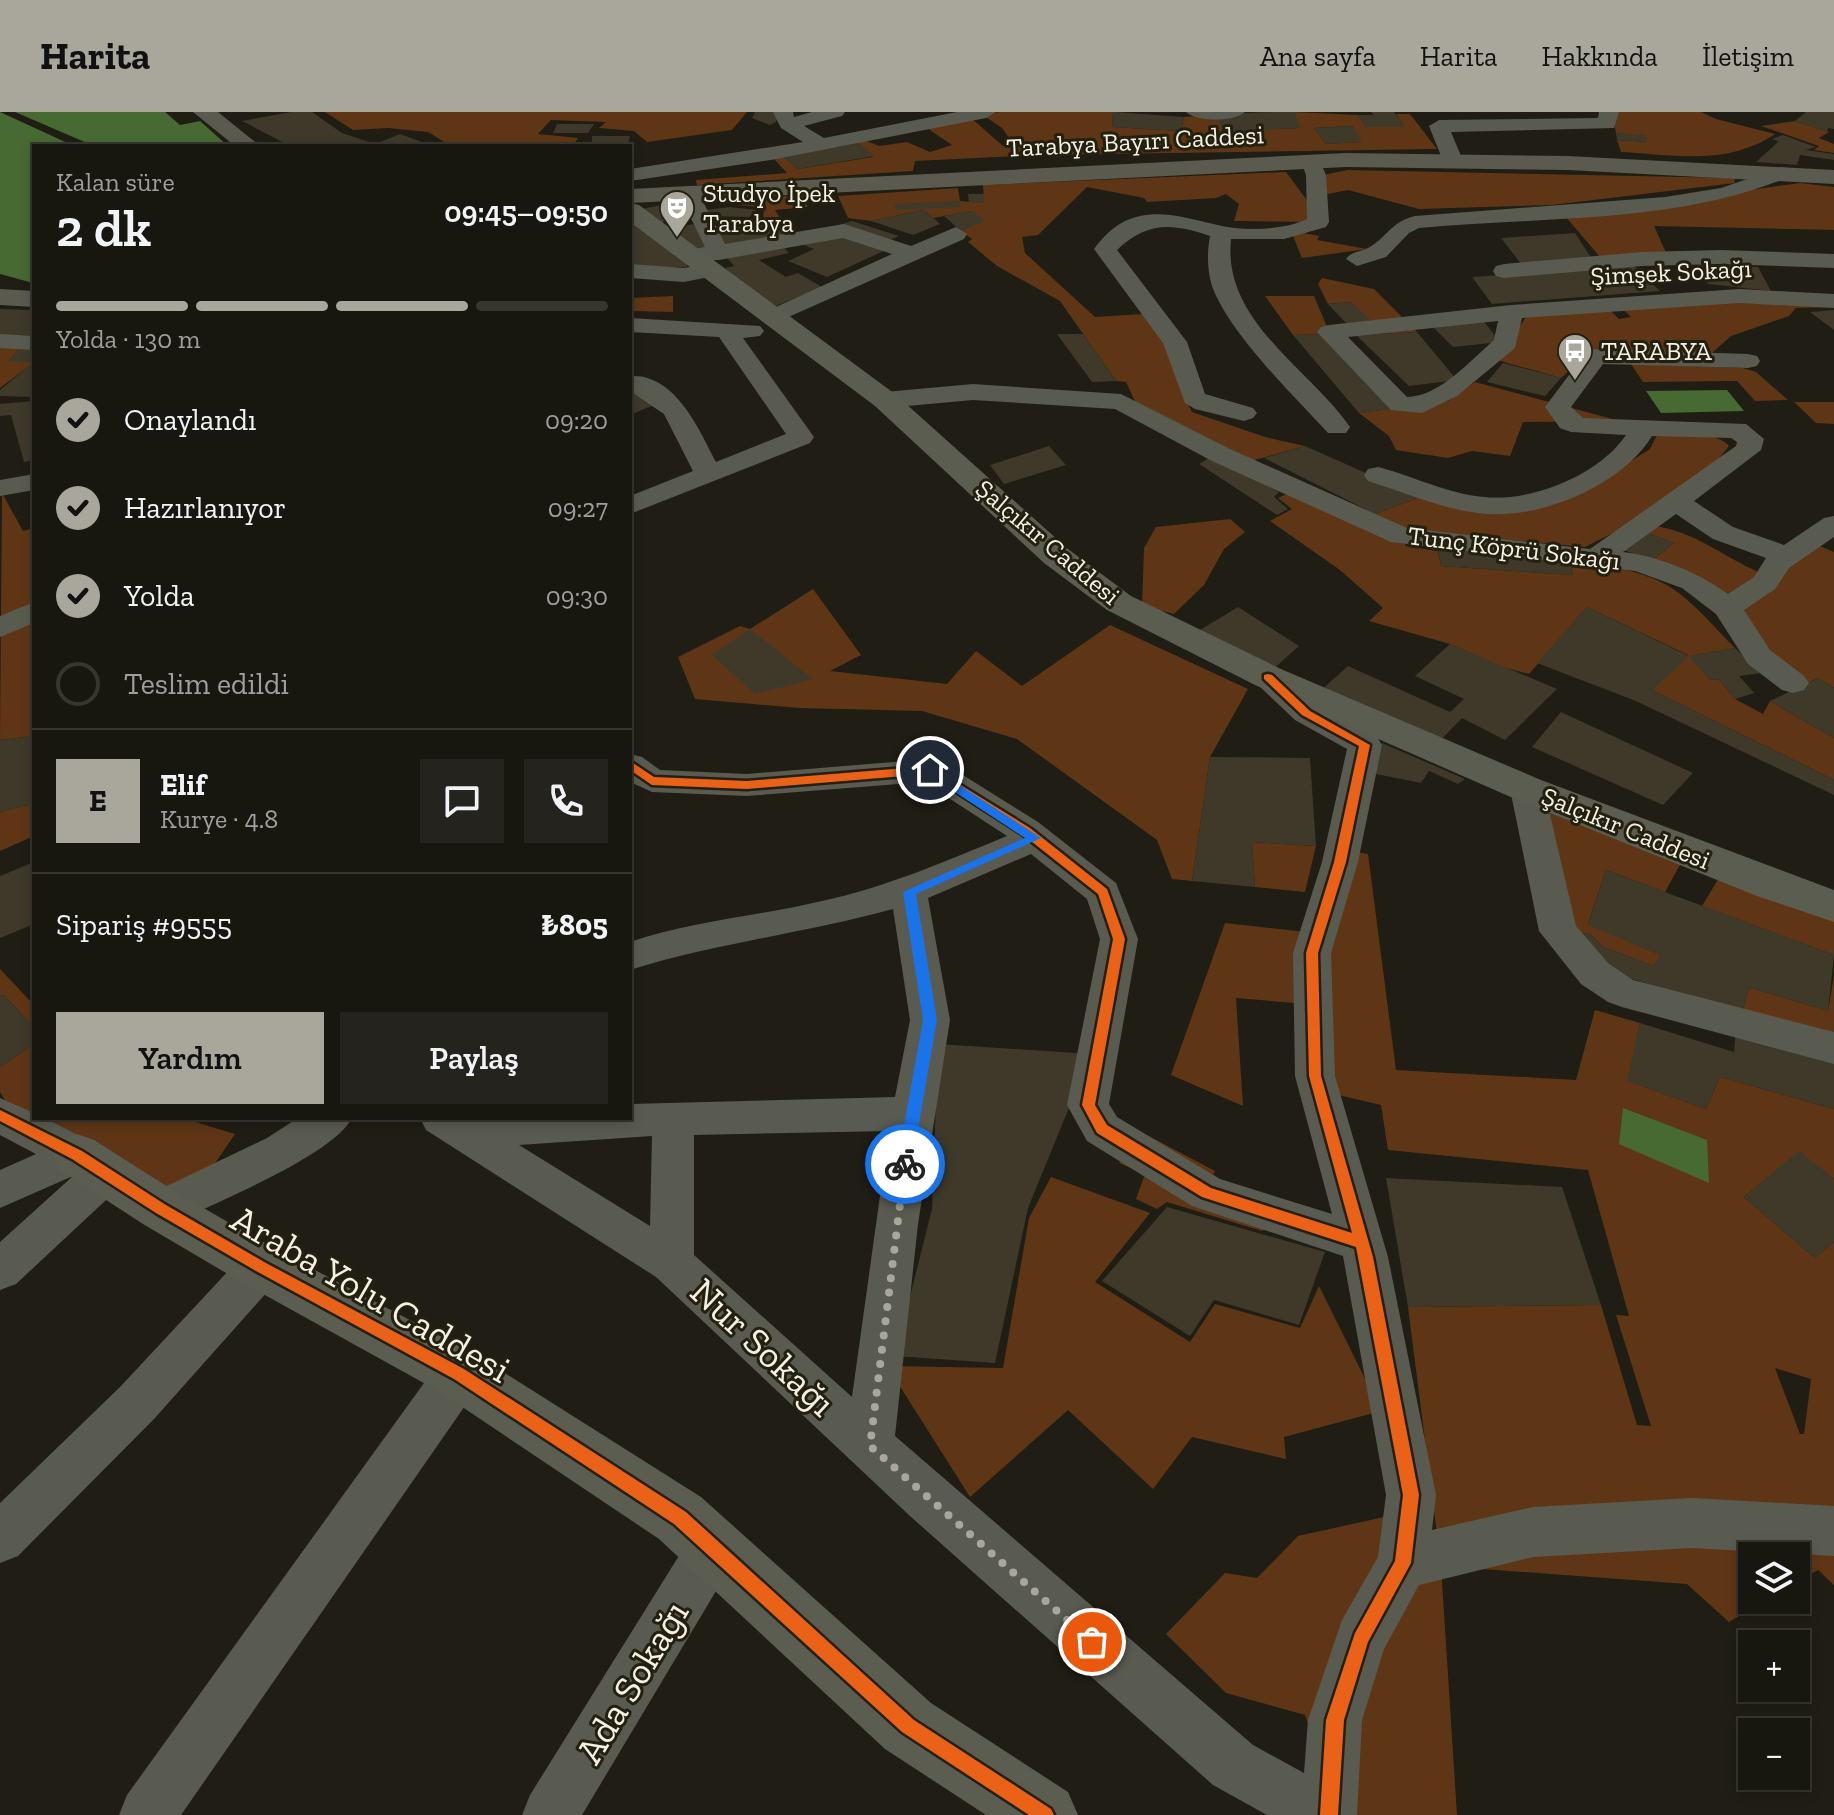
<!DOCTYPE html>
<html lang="tr">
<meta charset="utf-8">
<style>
body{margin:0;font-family:"Zilla Slab",serif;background:#24231d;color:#f1f3f6;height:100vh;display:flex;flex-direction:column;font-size:30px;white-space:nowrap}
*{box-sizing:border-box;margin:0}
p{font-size:26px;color:#9e9f9e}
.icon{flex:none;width:44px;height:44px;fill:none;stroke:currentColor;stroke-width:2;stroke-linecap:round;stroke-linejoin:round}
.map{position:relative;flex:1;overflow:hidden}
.details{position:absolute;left:32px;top:32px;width:600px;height:976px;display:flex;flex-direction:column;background:#17160f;border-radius:0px;box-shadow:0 4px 12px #0003,0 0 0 2px #36352f}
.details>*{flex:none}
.buttons{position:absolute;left:1738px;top:1430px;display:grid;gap:16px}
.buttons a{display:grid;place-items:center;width:72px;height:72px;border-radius:0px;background:#17160f;box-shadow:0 4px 12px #0003,0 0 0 2px #36352f;font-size:40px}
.pin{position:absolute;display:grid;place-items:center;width:68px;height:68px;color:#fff;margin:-34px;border:4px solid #fff;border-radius:50%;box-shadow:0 2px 8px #0007}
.courier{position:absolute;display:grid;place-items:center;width:80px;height:80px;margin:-40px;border:6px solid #1a73e8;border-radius:50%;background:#fff;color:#222;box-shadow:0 2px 10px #0007}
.headline em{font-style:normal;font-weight:600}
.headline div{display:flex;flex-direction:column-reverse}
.headline{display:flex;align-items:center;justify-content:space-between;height:136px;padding:0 24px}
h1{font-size:52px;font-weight:600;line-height:60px}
.bar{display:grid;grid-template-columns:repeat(4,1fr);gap:12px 8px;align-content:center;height:96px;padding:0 24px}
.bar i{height:10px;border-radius:6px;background:#36352f}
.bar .selected{background:#a9a69c}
.bar p{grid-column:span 4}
.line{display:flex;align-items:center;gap:20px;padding:0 24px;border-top:2px solid #36352f}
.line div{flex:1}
.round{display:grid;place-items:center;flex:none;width:84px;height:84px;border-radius:0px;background:#24231d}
ol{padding:0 24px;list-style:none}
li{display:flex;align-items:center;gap:24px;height:88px}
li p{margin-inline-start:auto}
li .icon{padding:8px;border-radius:50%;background:#a9a69c;color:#111;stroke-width:4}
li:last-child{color:#9e9f9e}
li i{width:44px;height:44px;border:4px solid #36352f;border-radius:50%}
.action{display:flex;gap:16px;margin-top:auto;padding:16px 24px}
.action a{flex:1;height:92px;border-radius:0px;background:#a9a69c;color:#111;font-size:32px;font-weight:600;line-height:92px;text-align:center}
.action a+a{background:#24231d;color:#f1f3f6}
header{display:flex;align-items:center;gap:48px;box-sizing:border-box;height:112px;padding:0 40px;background:#a9a69c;color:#111}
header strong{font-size:38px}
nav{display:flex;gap:44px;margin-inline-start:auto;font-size:28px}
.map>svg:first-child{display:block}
.green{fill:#5e3615;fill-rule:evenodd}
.water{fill:#476932}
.pier{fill:#1f1d14}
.building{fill:#3f392a}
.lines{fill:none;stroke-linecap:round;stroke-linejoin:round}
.street{fill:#5a5b50;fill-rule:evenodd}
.secondary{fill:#5b5d51;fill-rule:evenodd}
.primary{fill:#5a5a4f;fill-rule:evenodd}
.cycleway-casing{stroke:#24200f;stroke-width:5}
.cycleway{fill:#ea6118;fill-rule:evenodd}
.route{fill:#1a73e8}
.done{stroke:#a9a69c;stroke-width:8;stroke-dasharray:0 14.4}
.labels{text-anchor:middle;stroke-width:6;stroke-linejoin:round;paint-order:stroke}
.far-street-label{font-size:26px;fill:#f3f0e5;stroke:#24200f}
.far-poi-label{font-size:26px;fill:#f3f0e5;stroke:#24200f;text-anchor:start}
.near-street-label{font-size:38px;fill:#f3f0e5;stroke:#24200f}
</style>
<header>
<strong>Harita</strong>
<nav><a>Ana sayfa</a><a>Harita</a><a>Hakkında</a><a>İletişim</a></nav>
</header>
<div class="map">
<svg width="1834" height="1703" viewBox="0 0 1834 1703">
<rect width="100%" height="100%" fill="#1f1d14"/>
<path class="green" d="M325,0H747L732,18L647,30L634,19L599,16L606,10L551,8L538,22L578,26L573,34H451L428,20L388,16L353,18Z
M999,0H1113L1112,15L1181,19L1184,5L1217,2L1223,19L1299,16L1294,0L1358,3L1366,15H1404L1396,2H1410L1437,37L1040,43L915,49L913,59L697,73L696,68L787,61L774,47L784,45L798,57L873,45L858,31L862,27L879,34L907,30L930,40L952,33L924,14L971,6L1003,34H1038L1037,31L1013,32L1002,16L983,3ZM1352,14L1361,30L1326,32L1314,16Z
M1612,0H1701L1716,7L1775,22C1727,54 1676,43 1621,40L1617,28L1646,30V24L1616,21Z
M1795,9L1829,20L1819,26L1834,32V41L1814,38L1819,34L1761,14Z
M1348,58L1734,66L1735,71L1552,93L1419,97L1348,78L1323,83V63Z
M1286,60L1312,95L1309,110L1234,109L1239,92L1226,82L1216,86L1147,90L1144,86L1087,75L1038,123L1022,125L1025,141L1095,205L1143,202L1166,233L1181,279L1192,300L1265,325L1305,334L1237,353L1145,311L1126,270L1116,269L1060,189L997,154L968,130L972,127L961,119L972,99L933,106L924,98L871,109L848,106L838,84L958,76L960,89L984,91L983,73Z
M1800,71L1834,75V118L1654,114L1668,145H1600L1565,104Z
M808,83L807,95L775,98L780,106L763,108L764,95L737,93V87Z
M1304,121L1319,124L1317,128L1367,137L1302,146L1293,124Z
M1322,166L1374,177L1417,220L1356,223L1370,209L1351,190L1328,192L1318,172Z
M673,184V200L632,199L633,195H630V186Z
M1265,184H1314L1330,222L1293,223Z
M1706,189L1834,195L1796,196L1789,204L1731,224L1712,241L1592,238L1561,266L1497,248L1528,202L1608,196L1619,207L1631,205L1621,195Z
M23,232L9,249L34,250V256L28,255L0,276V233Z
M1631,252L1743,256L1756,260L1788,288L1755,289L1737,269L1643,270Z
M1475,270L1620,309L1523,310L1510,344L1472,339L1448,346L1396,338L1389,324L1359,301L1448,289Z
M1794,290H1834V312L1816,311Z
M1657,323C1678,324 1715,317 1729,334L1717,349L1617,419L1585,435L1403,418L1375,402L1420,385L1473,399L1598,370L1650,337Z
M1295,378L1406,429L1405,434L1438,439L1441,454L1573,463L1570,452C1599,451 1634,457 1661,470C1687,482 1715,516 1735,536L1690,544L1709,567L1719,568L1735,587L1763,602L1770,589L1834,626V668L1652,578L1688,543L1587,495L1529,562L1499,554L1450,532L1369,509L1383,496L1340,458L1270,409L1292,397L1278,386Z
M2,381L23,419L34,416V624L0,628Z
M1230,407L1245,420L1224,437L1204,473L1174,502L1142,494L1144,436L1156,415Z
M1654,414C1694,419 1725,446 1761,461L1726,493L1651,449L1674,431L1642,419Z
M1813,431L1834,440V576L1818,566L1803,573L1732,497Z
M813,477L861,543L830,559L947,572L976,539L1022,574L1110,513L1248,577L1210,645L1192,769L1172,767L1157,728L1017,627L922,599L799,596L695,587L678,545L740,514L750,517Z
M1544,690L1682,749L1665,780L1606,758L1588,812L1661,843L1654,854L1603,835L1589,821L1573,822Z
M34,691V724L0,739V700Z
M1252,730L1316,734L1305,780L1255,775Z
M1335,736L1368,742L1396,958L1576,968L1595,898L1640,911L1628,969L1706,997L1720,965L1834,997V1067L1799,1040L1744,1085L1815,1146L1834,1130V1473L1818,1458L1796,1471V1444H1752V1488H1766L1729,1510L1687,1472L1441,1454L1457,1703H1340L1305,1603L1226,1581L1166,1522L1225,1461L1257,1466L1298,1424L1425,1396L1440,1446L1408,1195L1601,1193L1637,1313L1651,1314L1616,1203L1629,1204L1588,1058L1388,1038L1381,993L1330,981L1319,889ZM1775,1256L1811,1267L1804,1322H1800Z
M1720,764L1834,802V843L1702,794Z
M1225,811L1306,820L1295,891L1236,886L1243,994L1171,963Z
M0,857L34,893V916L4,883L0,884Z
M1834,864V946L1742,901L1749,875L1828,899Z
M34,932V1006H182L235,1022L190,1088L23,1018L0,980V955Z
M1147,1023L1215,1059L1205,1079L1271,1112L1262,1119L1167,1090L1157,1097L1136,1087L1145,1062L1119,1051Z
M1051,1065L1150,1101L1095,1170L1190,1230L1215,1192L1300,1216L1319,1174L1381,1299L1284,1325L1286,1347L1192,1325L1153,1377L1068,1298L970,1385L887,1254L1003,1256L1029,1106Z"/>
<path class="water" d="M0,0H165L180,13L200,9L228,34H34L33,171L0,162Z
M1727,278L1744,299L1661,301L1646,279Z
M1623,996L1707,1028L1709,1071L1619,1032Z"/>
<path class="pier" d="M0,0H15L94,34H74Z"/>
<path class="building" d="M291,0H312L342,21L375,32L400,22L433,34H290L242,9Z
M755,0H780L776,10L770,13L752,6Z
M1113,0H1116L1184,5L1181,19L1112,15Z
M1274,0H1294L1300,16L1223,20L1217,2Z
M1371,0H1394L1405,15H1366L1358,3H1374Z
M1806,0H1834V17L1828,16L1827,20L1795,9Z
M557,12H594L588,21H553Z
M1352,14L1362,30L1326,32L1314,16Z
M1616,21L1646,23L1647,30L1617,28Z
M1783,23L1816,35L1806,38L1834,42V48L1800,43L1797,53L1756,50L1777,31L1778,29L1772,27Z
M592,24H630L628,32L592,33Z
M858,31L875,44L798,57L784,45Z
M968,82H984V91H969Z
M959,89L961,95L896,98L894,92Z
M676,90L691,104L659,111L637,98Z
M730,95L756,98L749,105L701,104L698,99Z
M924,98L940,112L913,123L871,109Z
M972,99L985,109L961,119L944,104Z
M780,106L795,126L723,139L707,115Z
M852,109L899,124L885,130L839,113Z
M630,110L687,144V155L634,157L630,145Z
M693,112L713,138L697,142L668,118Z
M842,120L888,137L827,165L788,149L814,137L796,130Z
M1575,121L1592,147L1522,153L1501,126Z
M781,132L789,141L759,148L786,165L798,161L822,175L768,197L725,156L734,154L724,142Z
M1697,152L1758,155L1771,179L1708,172Z
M1634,154L1660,179L1492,192L1472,165Z
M1351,190L1371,209L1347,212L1328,192Z
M0,197L34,198V224L0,223Z
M1834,198V218L1810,200Z
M1482,207L1500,230L1453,235L1430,212Z
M1417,220L1457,268L1409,274L1356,223Z
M1057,222H1083L1116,269L1092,270Z
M1330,222L1400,296L1359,301L1293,223Z
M23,232H34V250H8Z
M1503,251L1561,266L1545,284L1487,270Z
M28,255L34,256V285L0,284V278Z
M630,271L661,290L630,303Z
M34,289V348L24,350L11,303L0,304V292Z
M1049,334L1066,353L1004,372L990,353Z
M1305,334L1420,385L1375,402L1264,346Z
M1212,344L1279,380L1274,385L1288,397L1277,403L1199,352Z
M1642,419L1674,431L1651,449L1619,436Z
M1436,426L1566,437L1573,463L1441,454Z
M1238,495L1299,534L1269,561L1190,524Z
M1587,495L1689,544L1652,578L1834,668V683L1636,589L1537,551Z
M750,517L813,567L755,582L712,543Z
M1450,532L1557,577L1505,628L1462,606L1438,631L1319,580L1348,554L1450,600L1464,587L1415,564Z
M1735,536L1761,561L1739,564L1754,581L1735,587L1719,568L1709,567L1689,544Z
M1818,566L1834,576V626L1770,589Z
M1561,600L1693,661L1663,693L1532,635Z
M34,624V691L0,700V628Z
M1382,631L1465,667L1458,672L1429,659L1421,671L1366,660Z
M1210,645L1310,646L1316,734L1252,730L1255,775L1192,769Z
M34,750V812L0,826V764Z
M1606,758L1834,843L1828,899L1749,875L1742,901L1619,863L1573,822L1589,821L1603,835L1654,854L1661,843L1588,813Z
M4,883L34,916V932L0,955V884Z
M1640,911L1734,940L1736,916L1834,946V997L1720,965L1706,997L1627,969Z
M938,932L1091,942L1028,1096L995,1251L895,1244L932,1097Z
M1799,1039L1834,1067V1130L1815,1146L1744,1085Z
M1386,1066L1562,1075L1601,1193L1408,1195Z
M1167,1095L1325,1140L1299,1213L1214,1188L1190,1224L1102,1169Z"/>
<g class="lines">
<path class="street" d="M773,0H793L794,5L812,0H845L842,4L804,14L824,26L957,0H996L986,6L771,48L630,69V57L803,30L781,16Z
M1186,0H1245C1234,10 1197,10 1186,0Z
M1599,0H1619L1614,16L1451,20L1463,49L1453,55L1443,49L1429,14L1439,8L1598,6Z
M1311,43L1318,45L1326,63L1329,110L1326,115L1284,127H1231C1222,209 1309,256 1350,315L1346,321H1328C1293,283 1229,221 1212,174C1207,158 1207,140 1210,124C1173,111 1147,109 1117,138L1187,230L1205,282L1253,296L1257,301L1253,306L1244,309L1195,297L1185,291L1163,231L1094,137C1131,86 1173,103 1222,114C1246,119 1285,118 1307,107L1306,63L1301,49Z
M1782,55L1792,61L1789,65C1673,113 1542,104 1419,116L1409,121L1386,145L1357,154L1346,147C1352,139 1360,140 1368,136C1387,126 1390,110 1415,104L1665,85L1721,76Z
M689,76L699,82L725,132L844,112L911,134L956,115L967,122L964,127L775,211L767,209L763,204L767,199L892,142L843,126L719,148L684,149L681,144L684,139L705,135L679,82Z
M1721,138L1834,142V156L1721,152L1642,154L1504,166L1496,164L1493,159L1496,154L1504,152L1642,140Z
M711,151L719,153L722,158L719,163L684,170L630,166V152L684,156Z
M1739,177L1834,182V196L1739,191L1522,206L1515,236L1457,284L1422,301L1391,298L1317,220L1321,215L1329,213L1511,193ZM1498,209L1494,228C1471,248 1439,285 1407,285L1348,225Z
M630,206L760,214L764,219L760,224L743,226L814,325L810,331L630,402V384L693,359L664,302L630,279V264C675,261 699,317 716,350L786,322L719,225L630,220Z
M0,222L34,224V238L0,236Z
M1596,237L1748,242L1757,244L1760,249L1757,254L1748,256L1603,252L1571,295L1583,306L1746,312L1764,327L1761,338L1694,389L1733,415L1784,433L1824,406L1834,404V425L1789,456L1775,477L1744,498L1770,538L1804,564L1809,571L1804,578L1793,581L1782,578L1748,552L1716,502L1682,476L1635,459L1391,430L1212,349L1115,297L973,288L885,296L876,293L872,288L876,283L885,280L973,272L1121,282L1230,337L1407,416L1590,437L1736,334L1737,330L1731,326L1652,324C1622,373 1543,406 1487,402C1446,399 1407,381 1368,369L1364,363L1368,357L1378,355C1413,364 1448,382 1484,385C1532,390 1599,363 1626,323L1571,320L1560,316L1545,295L1587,239ZM1676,402L1713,427L1766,446L1754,465L1728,482C1697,460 1661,445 1623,440Z
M34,362V378L0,384V368Z
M34,490V511L0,525V504Z
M1268,555L1279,558L1317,594L1377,625L1382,633L1358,750L1331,841L1335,964L1388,1145L1436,1383L1432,1418L1533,1395L1692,1386L1834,1394V1444L1692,1436L1533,1445L1419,1473L1384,1537L1362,1608L1357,1703H1267L1213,1673L910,1404L656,1165L426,1018L420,1006H630V992L895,985L910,908L893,797C806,821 716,831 630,858V830C692,809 759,804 822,789C887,775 946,749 1007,724L924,670L747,684L652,680L630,670V642L642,645L660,658L747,662L930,647L942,650L1038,710L1116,771L1138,827L1109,992L1117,1005L1220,1067L1332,1102L1295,964L1293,841L1322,750L1347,637L1295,608L1257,572L1252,565L1257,558ZM1031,742L1087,787L1100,827L1067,993L1087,1029L1192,1094L1343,1144L1386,1383L1378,1445L1342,1508L1308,1608L1304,1661L1253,1633L895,1324L918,1112L950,908L928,786ZM889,1019L852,1285L694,1143V1023ZM652,1024L650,1114L519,1033Z
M1527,665L1539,669L1544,677L1576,814L1609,852L1633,868L1834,920V952L1622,895L1608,890L1581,872L1539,819L1510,677L1515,669Z
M0,986L34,1001V1006H44L92,1030L98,1043L96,1047L105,1044L120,1049L126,1062L120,1075L16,1172L0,1178V1130L73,1064L0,1096V1058L36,1042L0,1023Z
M298,1006H352C333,1043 217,1090 176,1110L161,1116L146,1110L139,1097L146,1084L267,1026Z
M261,1135L277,1141L283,1155L277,1169L154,1307L18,1444L0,1451V1391L120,1275L245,1141Z
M459,1240L476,1246L483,1262L476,1278L181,1703H119L127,1683L442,1246Z
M713,1410L731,1418L739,1436L731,1454L582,1703H522L530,1683L695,1418Z"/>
<path class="secondary" d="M630,91L639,93L895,282L1068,437L1131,484L1281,557L1541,668L1834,778V810L1757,784L1513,686L1255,573L1107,498L1044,451L875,294L630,110Z
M77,1022L94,1028L179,1082L279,1139L478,1244L701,1385L931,1591L1068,1680L1078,1703H986L885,1637L659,1427L440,1280L243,1171L143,1112L60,1058L53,1043L60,1028Z"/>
<path class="primary" d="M193,0H218L260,34H235Z
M1346,41L1568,44L1834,58V72L1568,58L1346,55L630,91V77Z
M0,177L34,179V195L0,193Z"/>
<defs>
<path id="cycleway" d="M1268,562L1272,563L1310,599L1370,633L1346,750L1318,841L1321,964L1373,1145L1419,1383L1411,1451L1368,1530L1344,1608L1338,1703H1320L1326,1608L1355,1521L1395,1449L1403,1383L1356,1135L1202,1085L1097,1021L1082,993L1113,827L1098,782L1022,722L928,662L747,677L652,673L630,658V649L654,665L747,669L930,654L1030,716L1107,777L1125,827L1095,993L1107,1013L1211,1076L1352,1121L1309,964L1306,841L1334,750L1359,634L1302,603L1264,567V563Z
M0,998L82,1039L166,1093L266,1151L464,1257L686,1400L914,1608L1051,1697L1054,1703H1029L902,1620L674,1412L454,1267L256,1159L156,1101L72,1047L0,1009Z"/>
</defs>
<use href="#cycleway" class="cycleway-casing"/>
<use href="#cycleway" class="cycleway"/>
</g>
<path class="route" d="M930,654L1041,726L916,782L937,908L912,1052L905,1058L897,1052L923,908L903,780L1025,726L926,661L924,658Z"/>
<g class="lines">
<path class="done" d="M905,1052L870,1334L1092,1530"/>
</g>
<defs>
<symbol id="theatre-pin" viewBox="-11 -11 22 30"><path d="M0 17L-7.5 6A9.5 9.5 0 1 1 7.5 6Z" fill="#a9a69c" stroke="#24200f"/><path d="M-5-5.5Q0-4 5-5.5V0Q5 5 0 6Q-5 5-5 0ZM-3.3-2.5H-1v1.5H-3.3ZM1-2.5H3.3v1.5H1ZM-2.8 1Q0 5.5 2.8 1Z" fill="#fff"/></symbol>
<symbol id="bus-pin" viewBox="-11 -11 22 30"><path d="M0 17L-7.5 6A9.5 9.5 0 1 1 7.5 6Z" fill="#a9a69c" stroke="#24200f"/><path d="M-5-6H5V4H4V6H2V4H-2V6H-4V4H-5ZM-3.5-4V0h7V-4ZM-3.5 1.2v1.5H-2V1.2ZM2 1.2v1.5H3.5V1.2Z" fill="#fff"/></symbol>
</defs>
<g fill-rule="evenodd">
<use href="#theatre-pin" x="657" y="76" width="40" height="54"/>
<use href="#bus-pin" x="1555" y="219" width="40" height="54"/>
</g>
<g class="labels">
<g class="far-street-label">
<text transform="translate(1135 29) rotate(-3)" y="9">Tarabya Bayırı Caddesi</text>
<text transform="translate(1671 160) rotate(-3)" y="9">Şimşek Sokağı</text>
<text transform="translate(1048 430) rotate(40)" y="9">Şalçıkır Caddesi</text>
<text transform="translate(1514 436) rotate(7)" y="9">Tunç Köprü Sokağı</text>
<text transform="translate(1626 716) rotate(22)" y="9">Şalçıkır Caddesi</text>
</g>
<g class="far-poi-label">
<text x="703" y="90">Studyo İpek<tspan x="703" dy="30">Tarabya</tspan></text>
<text x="1601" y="248">TARABYA</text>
</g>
<g class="near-street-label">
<text transform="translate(371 1182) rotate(30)" y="13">Araba Yolu Caddesi</text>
<text transform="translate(763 1235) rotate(43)" y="13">Nur Sokağı</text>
<text transform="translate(632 1570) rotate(-59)" y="13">Ada Sokağı</text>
</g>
</g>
</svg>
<div class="buttons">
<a><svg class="icon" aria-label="layers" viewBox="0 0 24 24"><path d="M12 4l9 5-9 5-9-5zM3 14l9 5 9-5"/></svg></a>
<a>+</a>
<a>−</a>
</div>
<div class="pin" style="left:1092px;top:1530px;background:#ea580c"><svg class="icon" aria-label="bag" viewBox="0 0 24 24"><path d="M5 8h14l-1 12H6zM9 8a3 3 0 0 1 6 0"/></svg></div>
<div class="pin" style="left:930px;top:658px;background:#1f2937"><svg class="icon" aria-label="home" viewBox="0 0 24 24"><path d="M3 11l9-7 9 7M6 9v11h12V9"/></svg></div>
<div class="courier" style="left:905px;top:1052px"><svg class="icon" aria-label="bike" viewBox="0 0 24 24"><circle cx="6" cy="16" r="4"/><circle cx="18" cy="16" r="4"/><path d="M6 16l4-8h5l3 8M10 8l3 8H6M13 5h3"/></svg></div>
<section class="details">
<div class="headline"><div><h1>2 dk</h1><p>Kalan süre</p></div><em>09:45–09:50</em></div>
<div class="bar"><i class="selected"></i><i class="selected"></i><i class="selected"></i><i></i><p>Yolda · 130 m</p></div>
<ol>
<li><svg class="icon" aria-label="check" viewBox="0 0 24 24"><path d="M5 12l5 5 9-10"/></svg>Onaylandı<p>09:20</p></li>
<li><svg class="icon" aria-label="check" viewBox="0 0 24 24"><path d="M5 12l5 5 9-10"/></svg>Hazırlanıyor<p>09:27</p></li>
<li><svg class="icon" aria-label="check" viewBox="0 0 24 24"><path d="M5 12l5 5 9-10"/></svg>Yolda<p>09:30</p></li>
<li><i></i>Teslim edildi</li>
</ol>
<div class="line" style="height:144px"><b class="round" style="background:#a9a69c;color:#111">E</b><div><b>Elif</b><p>Kurye · 4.8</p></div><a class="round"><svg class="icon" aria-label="chat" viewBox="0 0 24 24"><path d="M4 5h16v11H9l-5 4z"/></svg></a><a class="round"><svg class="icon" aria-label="phone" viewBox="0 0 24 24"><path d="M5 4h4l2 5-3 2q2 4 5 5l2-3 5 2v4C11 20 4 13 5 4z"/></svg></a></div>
<div class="line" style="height:104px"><div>Sipariş #9555</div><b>₺805</b></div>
<div class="action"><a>Yardım</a><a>Paylaş</a></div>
</section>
</div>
